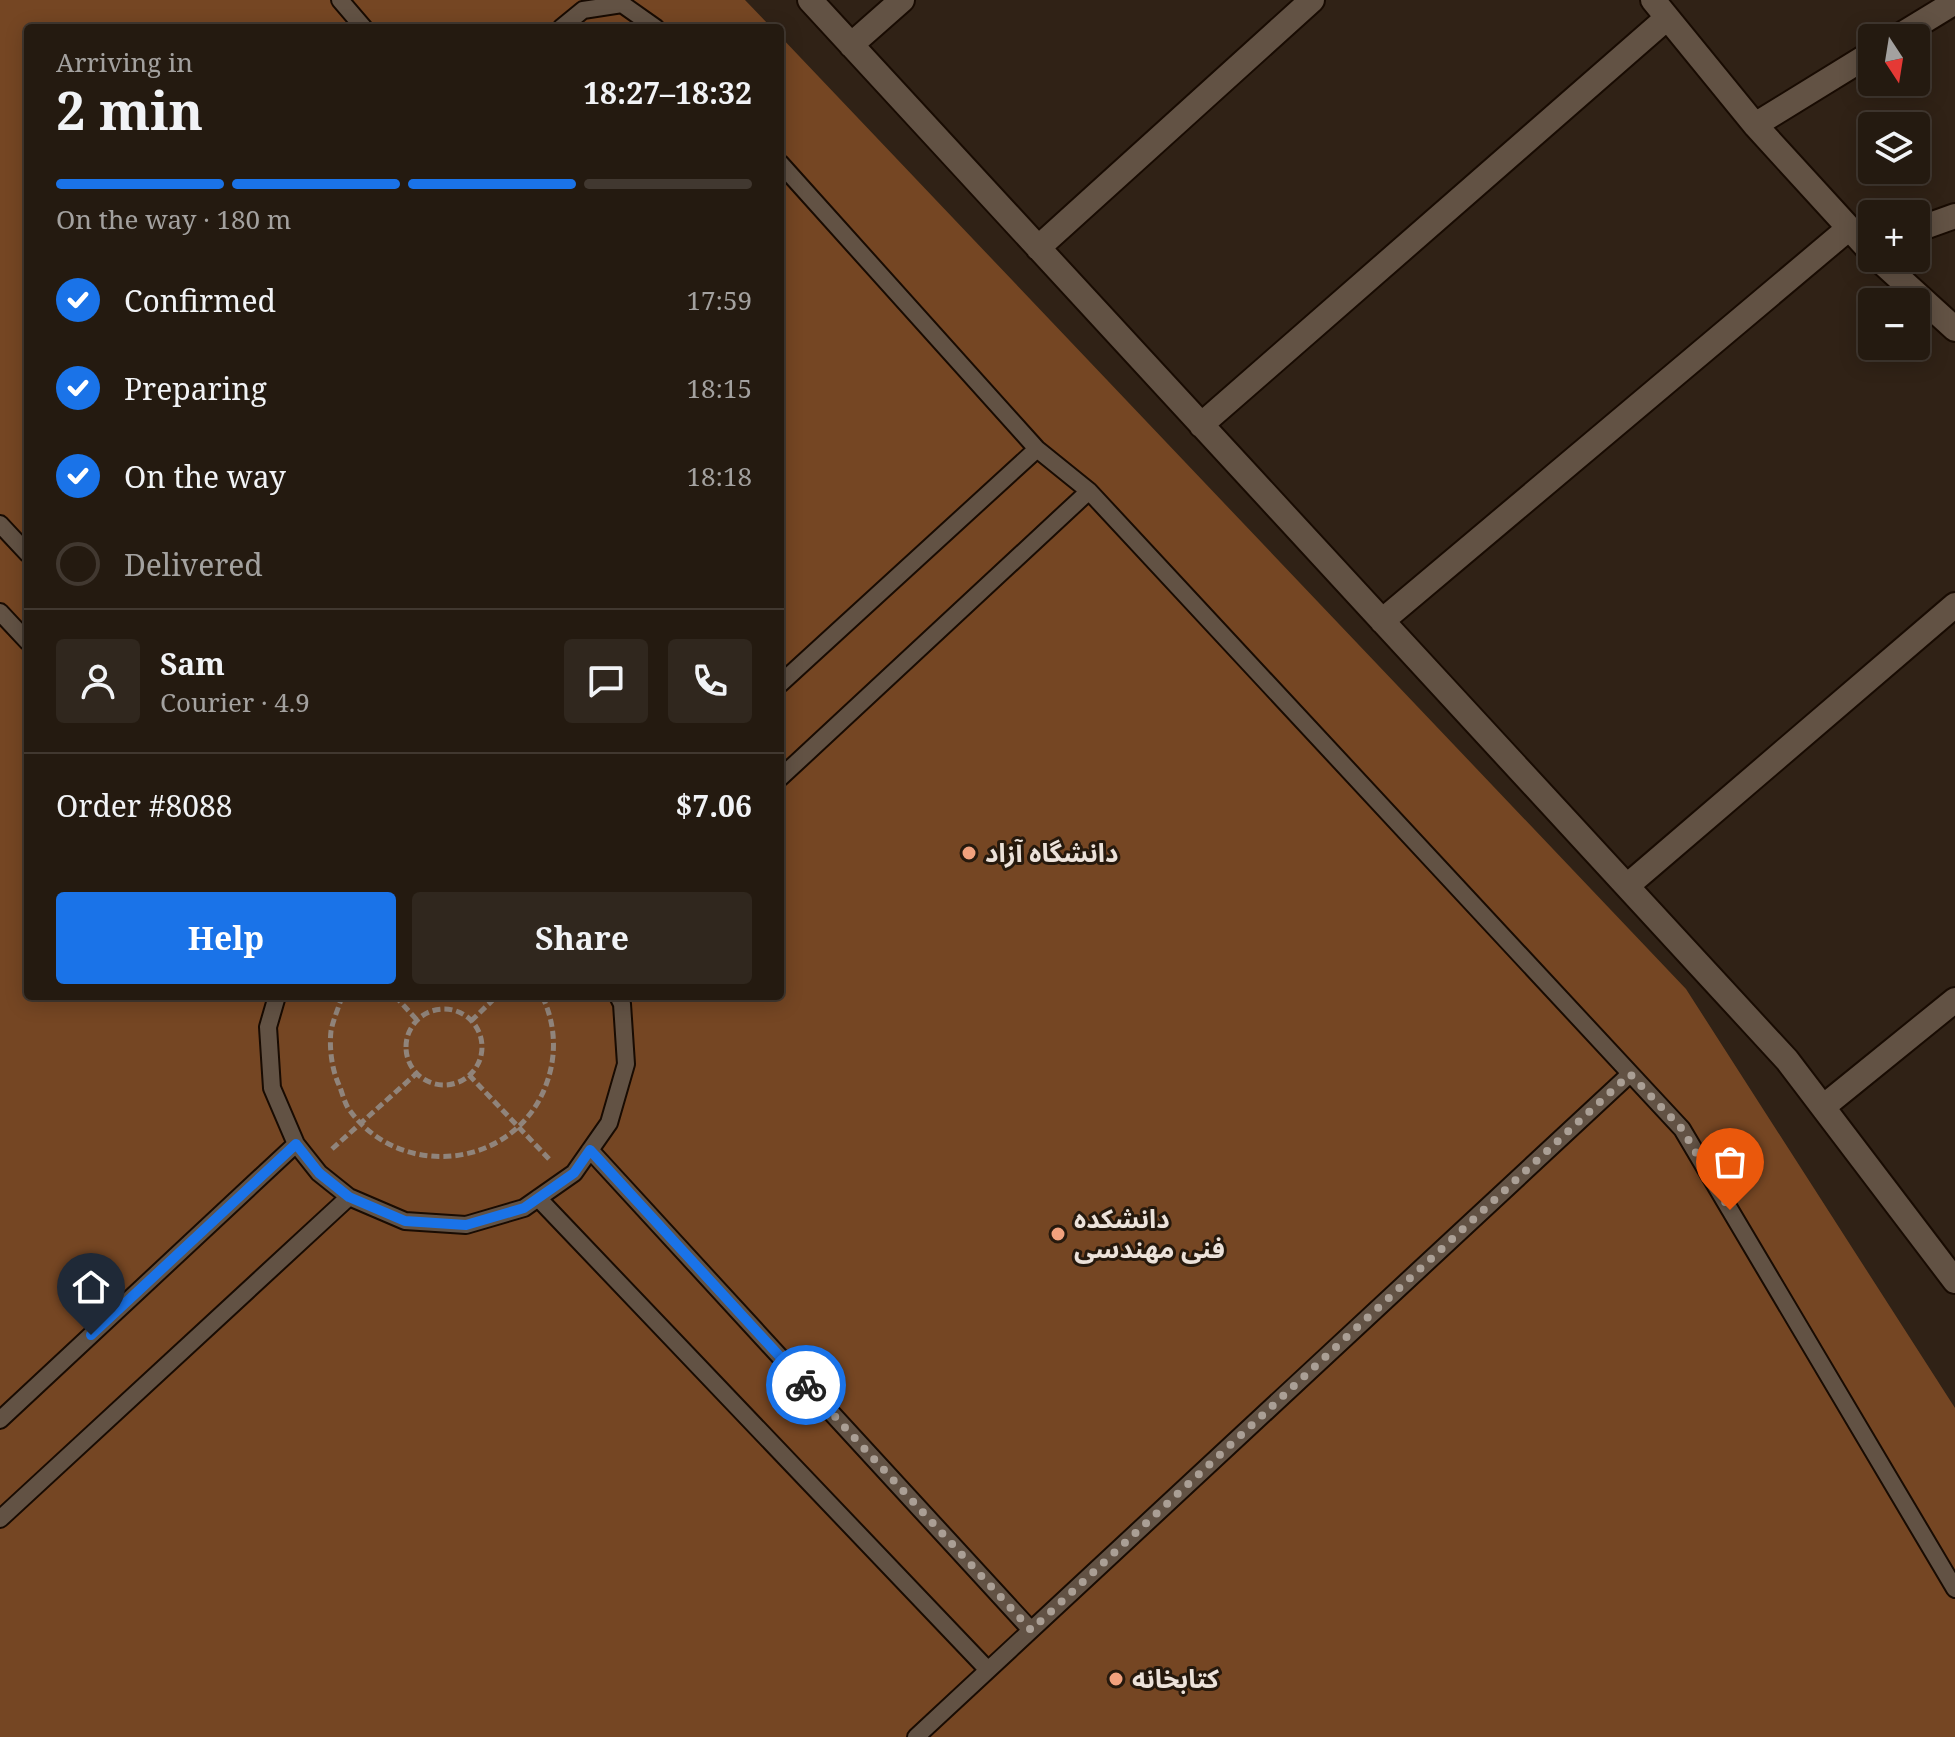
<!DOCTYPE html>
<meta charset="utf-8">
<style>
body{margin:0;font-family:"Noto Serif","Noto Sans Arabic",serif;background:#30271e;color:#f1f3f6;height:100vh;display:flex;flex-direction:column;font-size:30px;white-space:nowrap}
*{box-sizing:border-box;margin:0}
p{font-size:26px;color:#a3a19f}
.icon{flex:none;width:44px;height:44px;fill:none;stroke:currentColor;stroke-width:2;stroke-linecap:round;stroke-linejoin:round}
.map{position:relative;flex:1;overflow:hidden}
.sheet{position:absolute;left:24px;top:24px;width:760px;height:976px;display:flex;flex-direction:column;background:#241a10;border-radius:8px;box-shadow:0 4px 20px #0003,0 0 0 2px #413830}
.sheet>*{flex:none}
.needle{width:52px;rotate:168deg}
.fabs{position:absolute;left:1858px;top:24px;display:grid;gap:16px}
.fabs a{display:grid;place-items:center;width:72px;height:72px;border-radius:8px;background:#241a10;box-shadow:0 4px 20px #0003,0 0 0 2px #413830;font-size:40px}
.pin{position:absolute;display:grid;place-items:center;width:68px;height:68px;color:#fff;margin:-82px -34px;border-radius:50% 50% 50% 0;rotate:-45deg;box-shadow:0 0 8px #0007}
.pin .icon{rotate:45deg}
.courier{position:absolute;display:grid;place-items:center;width:80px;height:80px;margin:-40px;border:6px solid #1a73e8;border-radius:50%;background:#fff;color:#222;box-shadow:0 2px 10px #0007}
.overview em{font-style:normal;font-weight:700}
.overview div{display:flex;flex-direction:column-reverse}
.overview{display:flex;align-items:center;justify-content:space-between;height:136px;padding:0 32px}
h1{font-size:52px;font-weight:700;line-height:60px}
.bar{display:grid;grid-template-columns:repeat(4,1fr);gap:12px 8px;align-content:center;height:96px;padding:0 32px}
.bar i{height:10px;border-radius:6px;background:#413830}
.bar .active{background:#1a73e8}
.bar p{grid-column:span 4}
.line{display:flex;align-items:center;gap:20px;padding:0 32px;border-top:2px solid #413830}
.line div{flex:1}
.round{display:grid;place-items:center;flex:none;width:84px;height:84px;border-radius:8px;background:#30271e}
ol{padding:0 32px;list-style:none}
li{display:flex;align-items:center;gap:24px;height:88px}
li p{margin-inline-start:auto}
li .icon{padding:8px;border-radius:50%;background:#1a73e8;color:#fff;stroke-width:4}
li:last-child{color:#a3a19f}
li i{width:44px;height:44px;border:4px solid #413830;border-radius:50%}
.cta{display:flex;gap:16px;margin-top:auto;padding:16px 32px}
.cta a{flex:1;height:92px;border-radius:8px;background:#1a73e8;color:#fff;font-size:32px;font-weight:700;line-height:92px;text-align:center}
.cta a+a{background:#30271e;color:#f1f3f6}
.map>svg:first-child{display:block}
.building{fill:#754623}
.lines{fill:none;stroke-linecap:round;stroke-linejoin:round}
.lane-casing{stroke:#180b02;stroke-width:20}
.street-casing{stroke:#180b02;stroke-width:28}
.path{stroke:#90847b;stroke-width:5;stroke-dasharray:8 4;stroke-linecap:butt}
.lane{stroke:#625244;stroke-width:16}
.street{stroke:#625244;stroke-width:24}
.done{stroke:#aa9f95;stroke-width:8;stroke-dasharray:0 14.4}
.route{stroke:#1a73e8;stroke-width:10}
.poi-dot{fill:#f1a17d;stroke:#26190d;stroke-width:3}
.labels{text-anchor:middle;stroke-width:6;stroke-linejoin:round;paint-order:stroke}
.poi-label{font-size:26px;font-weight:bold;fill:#ece2da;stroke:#26190d;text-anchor:start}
</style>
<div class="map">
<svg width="1955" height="1737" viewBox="0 0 1955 1737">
<rect width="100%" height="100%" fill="#302216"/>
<path class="building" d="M0,0H745L772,28H28V996H780V36L1686,989L1955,1408V1737H0Z"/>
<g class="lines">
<defs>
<path id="lane" d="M340,0L364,28
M561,28L583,10L622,4L656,28
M780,163L1037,449L1089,491L1682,1129L1955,1589
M0,524L28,554
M0,612L28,642
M780,684L1037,449
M780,778L1089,491
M277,996L268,1027L272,1088L296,1144L319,1173L349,1197L405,1221L466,1225L524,1208L574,1173L609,1123L626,1064L622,1004L618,996
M590,1150L1031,1630
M538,1198L988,1670
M0,1420L296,1144
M0,1519L349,1197
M916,1737L1630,1074"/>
<path id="street" d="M810,0L1787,1060L1955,1281
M1653,0L1755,125L1872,253
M1896,38L1955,2
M851,45L902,0
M1755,125L1872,53
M1916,230L1955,216
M1038,248L1312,0
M1877,258L1955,329
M1201,425L1667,18
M1382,621L1848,229
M1627,886L1955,605
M1823,1107L1955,1000"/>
</defs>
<use href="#lane" class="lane-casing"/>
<use href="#street" class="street-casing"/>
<path class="path" d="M342,996C339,1007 333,1020 331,1031C329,1048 332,1070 339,1085C342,1092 344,1101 348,1108C399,1182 515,1169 546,1085C557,1056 556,1024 542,996
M395,996L417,1020
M406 1047a38 38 0 1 1 76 0a38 38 0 1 1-76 0Z
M471,1021L497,996
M469,1075L550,1160
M332,1149L417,1073"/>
<use href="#lane" class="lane"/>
<use href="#street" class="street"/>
</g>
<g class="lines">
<path class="done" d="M806,1385L1031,1630L1630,1074L1682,1129L1730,1210"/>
<path class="route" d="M91,1335L296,1144L319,1173L349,1197L405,1221L466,1225L524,1208L574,1173L590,1150L806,1385"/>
</g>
<g class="poi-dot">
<circle cx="969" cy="853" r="8"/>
<circle cx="1058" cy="1234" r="8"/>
<circle cx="1116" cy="1679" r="8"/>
</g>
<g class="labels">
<g class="poi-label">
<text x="985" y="862">دانشگاه آزاد</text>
<text x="1074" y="1228">دانشکده<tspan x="1074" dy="30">فنی مهندسی</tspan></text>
<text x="1132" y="1688">کتابخانه</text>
</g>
</g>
</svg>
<div class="fabs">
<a><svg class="needle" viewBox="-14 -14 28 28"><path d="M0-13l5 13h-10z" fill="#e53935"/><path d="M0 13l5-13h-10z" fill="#a3a19f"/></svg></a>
<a><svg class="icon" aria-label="layers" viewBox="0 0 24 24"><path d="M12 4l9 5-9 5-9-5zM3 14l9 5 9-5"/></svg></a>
<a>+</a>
<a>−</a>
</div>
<div class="pin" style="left:1730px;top:1210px;background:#ea580c"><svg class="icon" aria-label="bag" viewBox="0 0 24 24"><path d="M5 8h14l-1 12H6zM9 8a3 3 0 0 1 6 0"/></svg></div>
<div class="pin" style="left:91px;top:1335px;background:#1f2937"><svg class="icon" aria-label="home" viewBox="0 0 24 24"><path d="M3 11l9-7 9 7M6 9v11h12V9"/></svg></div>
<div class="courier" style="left:806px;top:1385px"><svg class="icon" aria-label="bike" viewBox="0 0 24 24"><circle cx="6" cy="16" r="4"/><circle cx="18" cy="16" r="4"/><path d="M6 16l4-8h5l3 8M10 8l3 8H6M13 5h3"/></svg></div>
<section class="sheet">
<div class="overview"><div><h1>2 min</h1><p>Arriving in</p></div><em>18:27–18:32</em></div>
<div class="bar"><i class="active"></i><i class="active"></i><i class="active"></i><i></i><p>On the way · 180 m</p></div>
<ol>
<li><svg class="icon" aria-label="check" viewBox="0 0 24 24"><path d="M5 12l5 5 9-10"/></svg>Confirmed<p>17:59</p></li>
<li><svg class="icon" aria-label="check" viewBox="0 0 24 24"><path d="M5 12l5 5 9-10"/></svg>Preparing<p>18:15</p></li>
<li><svg class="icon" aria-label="check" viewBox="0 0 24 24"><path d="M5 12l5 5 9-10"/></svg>On the way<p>18:18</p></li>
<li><i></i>Delivered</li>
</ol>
<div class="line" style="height:144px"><a class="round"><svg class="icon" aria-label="person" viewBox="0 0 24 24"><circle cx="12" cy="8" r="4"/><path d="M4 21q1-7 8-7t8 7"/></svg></a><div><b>Sam</b><p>Courier · 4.9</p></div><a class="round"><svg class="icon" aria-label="chat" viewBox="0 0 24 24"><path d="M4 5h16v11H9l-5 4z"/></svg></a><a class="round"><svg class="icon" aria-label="phone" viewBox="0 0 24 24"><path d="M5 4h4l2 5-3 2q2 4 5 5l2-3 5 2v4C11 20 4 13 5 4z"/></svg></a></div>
<div class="line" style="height:104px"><div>Order #8088</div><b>$7.06</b></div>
<div class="cta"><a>Help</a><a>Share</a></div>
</section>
</div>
